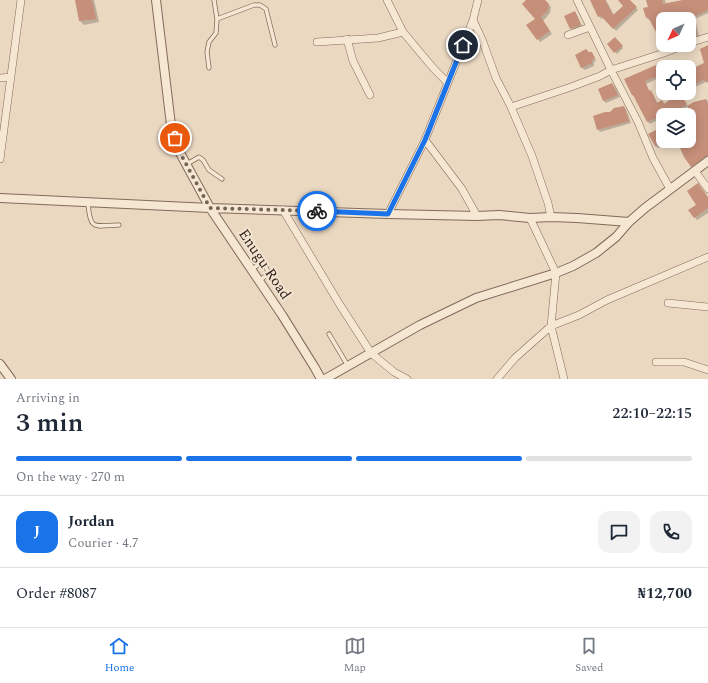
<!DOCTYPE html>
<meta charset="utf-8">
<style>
body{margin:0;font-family:Spectral,serif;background:#f2f2f3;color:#1f2937;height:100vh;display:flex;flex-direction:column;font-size:15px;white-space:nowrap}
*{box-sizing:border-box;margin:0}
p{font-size:13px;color:#747a83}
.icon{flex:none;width:22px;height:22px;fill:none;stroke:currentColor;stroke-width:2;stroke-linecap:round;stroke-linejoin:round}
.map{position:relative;height:379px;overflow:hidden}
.side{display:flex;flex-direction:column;background:#fff;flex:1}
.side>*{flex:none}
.needle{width:26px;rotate:226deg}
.tools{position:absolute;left:656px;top:12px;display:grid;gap:8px}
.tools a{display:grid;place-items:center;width:40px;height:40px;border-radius:8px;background:#fff;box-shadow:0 2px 10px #0003;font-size:20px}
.pin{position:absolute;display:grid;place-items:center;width:34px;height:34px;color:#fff;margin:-17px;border:2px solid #fff;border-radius:50%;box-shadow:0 1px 4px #0007}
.courier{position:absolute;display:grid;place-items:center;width:40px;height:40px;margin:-20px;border:3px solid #1a73e8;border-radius:50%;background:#fff;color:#222;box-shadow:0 1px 5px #0007}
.headline em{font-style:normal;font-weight:600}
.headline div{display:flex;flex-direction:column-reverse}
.headline{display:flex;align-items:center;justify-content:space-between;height:68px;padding:0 16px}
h1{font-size:26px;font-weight:600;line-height:30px}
.bar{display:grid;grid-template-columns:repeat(4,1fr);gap:6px 4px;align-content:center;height:48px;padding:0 16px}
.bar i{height:5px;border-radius:3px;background:#e0e1e3}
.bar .active{background:#1a73e8}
.bar p{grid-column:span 4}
.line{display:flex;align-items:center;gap:10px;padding:0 16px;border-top:1px solid #e0e1e3}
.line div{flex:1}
.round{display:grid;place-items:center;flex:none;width:42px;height:42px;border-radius:12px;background:#f2f2f3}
.dock{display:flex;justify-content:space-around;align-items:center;height:56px;border-top:1px solid #e0e1e3;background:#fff;font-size:11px;color:#747a83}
.dock a{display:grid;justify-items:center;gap:2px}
.dock .active{color:#1a73e8}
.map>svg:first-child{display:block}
.shadow{fill:#0003}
.building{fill:#c58f7a}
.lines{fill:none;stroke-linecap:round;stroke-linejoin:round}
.service-casing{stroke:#826a5a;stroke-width:5}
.minor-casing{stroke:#826a5a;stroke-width:8}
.tertiary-casing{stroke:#826a5a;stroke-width:10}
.service{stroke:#f6e7d3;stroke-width:3.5}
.minor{stroke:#f6e7d3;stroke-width:7}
.tertiary{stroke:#f6e7d3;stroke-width:8}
.done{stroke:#736456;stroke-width:4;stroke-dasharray:0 7.2}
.route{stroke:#1a73e8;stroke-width:5}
.labels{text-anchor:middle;stroke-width:4;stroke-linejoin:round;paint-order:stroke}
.street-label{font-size:15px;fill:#33251d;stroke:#f2e4d0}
</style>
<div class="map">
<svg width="708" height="379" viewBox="0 0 708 379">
<rect width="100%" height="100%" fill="#ead8c1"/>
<path class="shadow" d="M76,0H94L99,22L84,25L80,21Z
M528,0H544L551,7L550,13L543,21L552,34L540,42L527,25L536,19Z
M591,0H606L614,15L624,6L620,0H629L638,10L616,31L604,17L601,19L599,16Z
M647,0H665L666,4L684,0H708V13L695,19L699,36L689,38V19H663V41L650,19L649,20L646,17L649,8Z
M575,12L577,15L583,28L574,31L571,28Z
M615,38L623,48L617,54L608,44Z
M591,53L594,56L596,61L594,62V66L585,70L582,68L576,56Z
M662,64L665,67H663V89L657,79L646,84L650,92L653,94L658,104L662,101L665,104L681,97L688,106L684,110L675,113L676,115H663V141H665L666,144L658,148L655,146L662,128L658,120L650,124L648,122L635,97L632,95L625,80Z
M708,68V83L706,82L693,88L694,91L689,93V71Z
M612,84L615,87L620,97L606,103L603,100Z
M707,100L708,101V159L694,169L691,166L692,144L689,137V119L693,117L695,103Z
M624,107L626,109L631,123L600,132L598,129L610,114Z
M708,198V213L697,220L689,210Z"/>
<path class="building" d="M75,0H92L96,19L79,21Z
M526,0H545L549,4L548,10L541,17L550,31L537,40L526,25L535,19L522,4Z
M590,0H605L613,15L623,6L618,0H630L637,7L613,29L601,16L598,17Z
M646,0H663L662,4L683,0H708V10L693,17L697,34L689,36V19H685V18L678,19H663V22H660L663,34V45L648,17L646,18L643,8L648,7Z
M575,11L581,25L570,29L564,16Z
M615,37L623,46L614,53L607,44Z
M708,45V82L703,80L689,87V70L704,63L700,49Z
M586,49L589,52H592L595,58L592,60V63L581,68L575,55Z
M663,62V95L655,77L645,81L649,91L651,90L657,103L662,100L664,104L679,93L687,104L681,108L674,111L675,115H663V141H665L655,146L648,134L660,128L656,118L647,122L633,95H632L624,79Z
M612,83L618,95L603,101L598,89Z
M706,99L708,105V156L705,157L691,167L684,157L680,148L689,144V118L692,116L687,106L694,102Z
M624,106L629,121L597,130L593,116L605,112H610L614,108Z
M698,183L708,197V208L694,218L688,210L696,205L687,191Z"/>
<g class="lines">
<defs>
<path id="service" d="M217,19L254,5H260L266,9L275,45
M209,68L207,52L209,42L216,33L217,19L214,0
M187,164L199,157L203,160L209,170L222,179
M88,203C90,231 94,226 119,225
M252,269L261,263C265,264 268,270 268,274L259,281
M329,334L348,366"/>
<path id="minor" d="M387,0L403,32L434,69L448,83
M577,0L611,70L638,122L653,158L670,189
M473,20L483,42L496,78L511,107L532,156L548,203L551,217
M568,35L590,27
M347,39L353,61L370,95
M317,42L378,38L403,32
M689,43L708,37
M0,78L11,77
M511,107L571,87L600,76L611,70L664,53L684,45
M425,140L462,189L477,216
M0,159L21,0
M695,171L708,189
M283,210L340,305L371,353L394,372L407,379
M388,214L425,140L473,20L478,0
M530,218L556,273L551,326L564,379
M668,303L708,307
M656,362H684L708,370
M497,379L515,358L551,326L579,315L607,300L708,257"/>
<path id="tertiary" d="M156,0L171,125L179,151L210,208L282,315L315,368L321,379
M0,198L210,208L388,214L477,216L499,215L530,218L551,217L577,218L629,222
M0,364L11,379
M325,379L420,325L476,298L556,273L573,266L596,253L616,237L629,222L645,208L708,161"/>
</defs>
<use href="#service" class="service-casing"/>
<use href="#minor" class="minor-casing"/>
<use href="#tertiary" class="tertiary-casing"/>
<use href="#service" class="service"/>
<use href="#minor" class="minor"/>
<use href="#tertiary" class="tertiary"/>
</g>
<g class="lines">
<path class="done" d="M175,138L179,151L210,208L317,211"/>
<path class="route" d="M317,211L388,214L425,140L463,45"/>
</g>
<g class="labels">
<g class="street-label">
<text transform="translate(265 264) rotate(56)" y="5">Enugu Road</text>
</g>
</g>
</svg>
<div class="tools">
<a><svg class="needle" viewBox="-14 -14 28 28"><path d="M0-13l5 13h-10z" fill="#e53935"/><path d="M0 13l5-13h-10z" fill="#747a83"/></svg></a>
<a><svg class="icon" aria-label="locate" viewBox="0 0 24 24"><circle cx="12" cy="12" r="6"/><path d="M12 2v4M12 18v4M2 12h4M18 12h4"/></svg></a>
<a><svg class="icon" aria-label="layers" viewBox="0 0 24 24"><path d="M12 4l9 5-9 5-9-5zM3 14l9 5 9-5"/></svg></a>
</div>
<div class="pin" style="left:175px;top:138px;background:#ea580c"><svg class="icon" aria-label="bag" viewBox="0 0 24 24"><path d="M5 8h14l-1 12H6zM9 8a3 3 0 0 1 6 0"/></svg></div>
<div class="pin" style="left:463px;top:45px;background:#1f2937"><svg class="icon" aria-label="home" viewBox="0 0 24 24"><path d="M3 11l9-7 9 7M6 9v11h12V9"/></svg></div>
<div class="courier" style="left:317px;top:211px"><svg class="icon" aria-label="bike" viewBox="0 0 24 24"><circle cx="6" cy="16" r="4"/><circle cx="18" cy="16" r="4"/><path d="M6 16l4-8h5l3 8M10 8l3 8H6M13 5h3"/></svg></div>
</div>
<section class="side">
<div class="headline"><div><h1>3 min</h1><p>Arriving in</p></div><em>22:10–22:15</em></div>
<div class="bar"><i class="active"></i><i class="active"></i><i class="active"></i><i></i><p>On the way · 270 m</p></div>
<div class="line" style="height:72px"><b class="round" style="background:#1a73e8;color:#fff">J</b><div><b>Jordan</b><p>Courier · 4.7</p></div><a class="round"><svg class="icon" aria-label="chat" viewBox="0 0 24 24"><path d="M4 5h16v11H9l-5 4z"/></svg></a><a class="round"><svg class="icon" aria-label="phone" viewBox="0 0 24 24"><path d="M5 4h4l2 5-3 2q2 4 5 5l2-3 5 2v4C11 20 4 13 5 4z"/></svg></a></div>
<div class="line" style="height:52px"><div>Order #8087</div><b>₦12,700</b></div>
</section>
<nav class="dock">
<a class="active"><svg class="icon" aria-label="home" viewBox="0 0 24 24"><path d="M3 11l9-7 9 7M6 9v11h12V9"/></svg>Home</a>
<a><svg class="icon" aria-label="map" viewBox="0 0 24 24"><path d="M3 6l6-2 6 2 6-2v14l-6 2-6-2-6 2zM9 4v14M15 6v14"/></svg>Map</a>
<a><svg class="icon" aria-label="saved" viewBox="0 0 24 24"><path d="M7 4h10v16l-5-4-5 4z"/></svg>Saved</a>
</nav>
